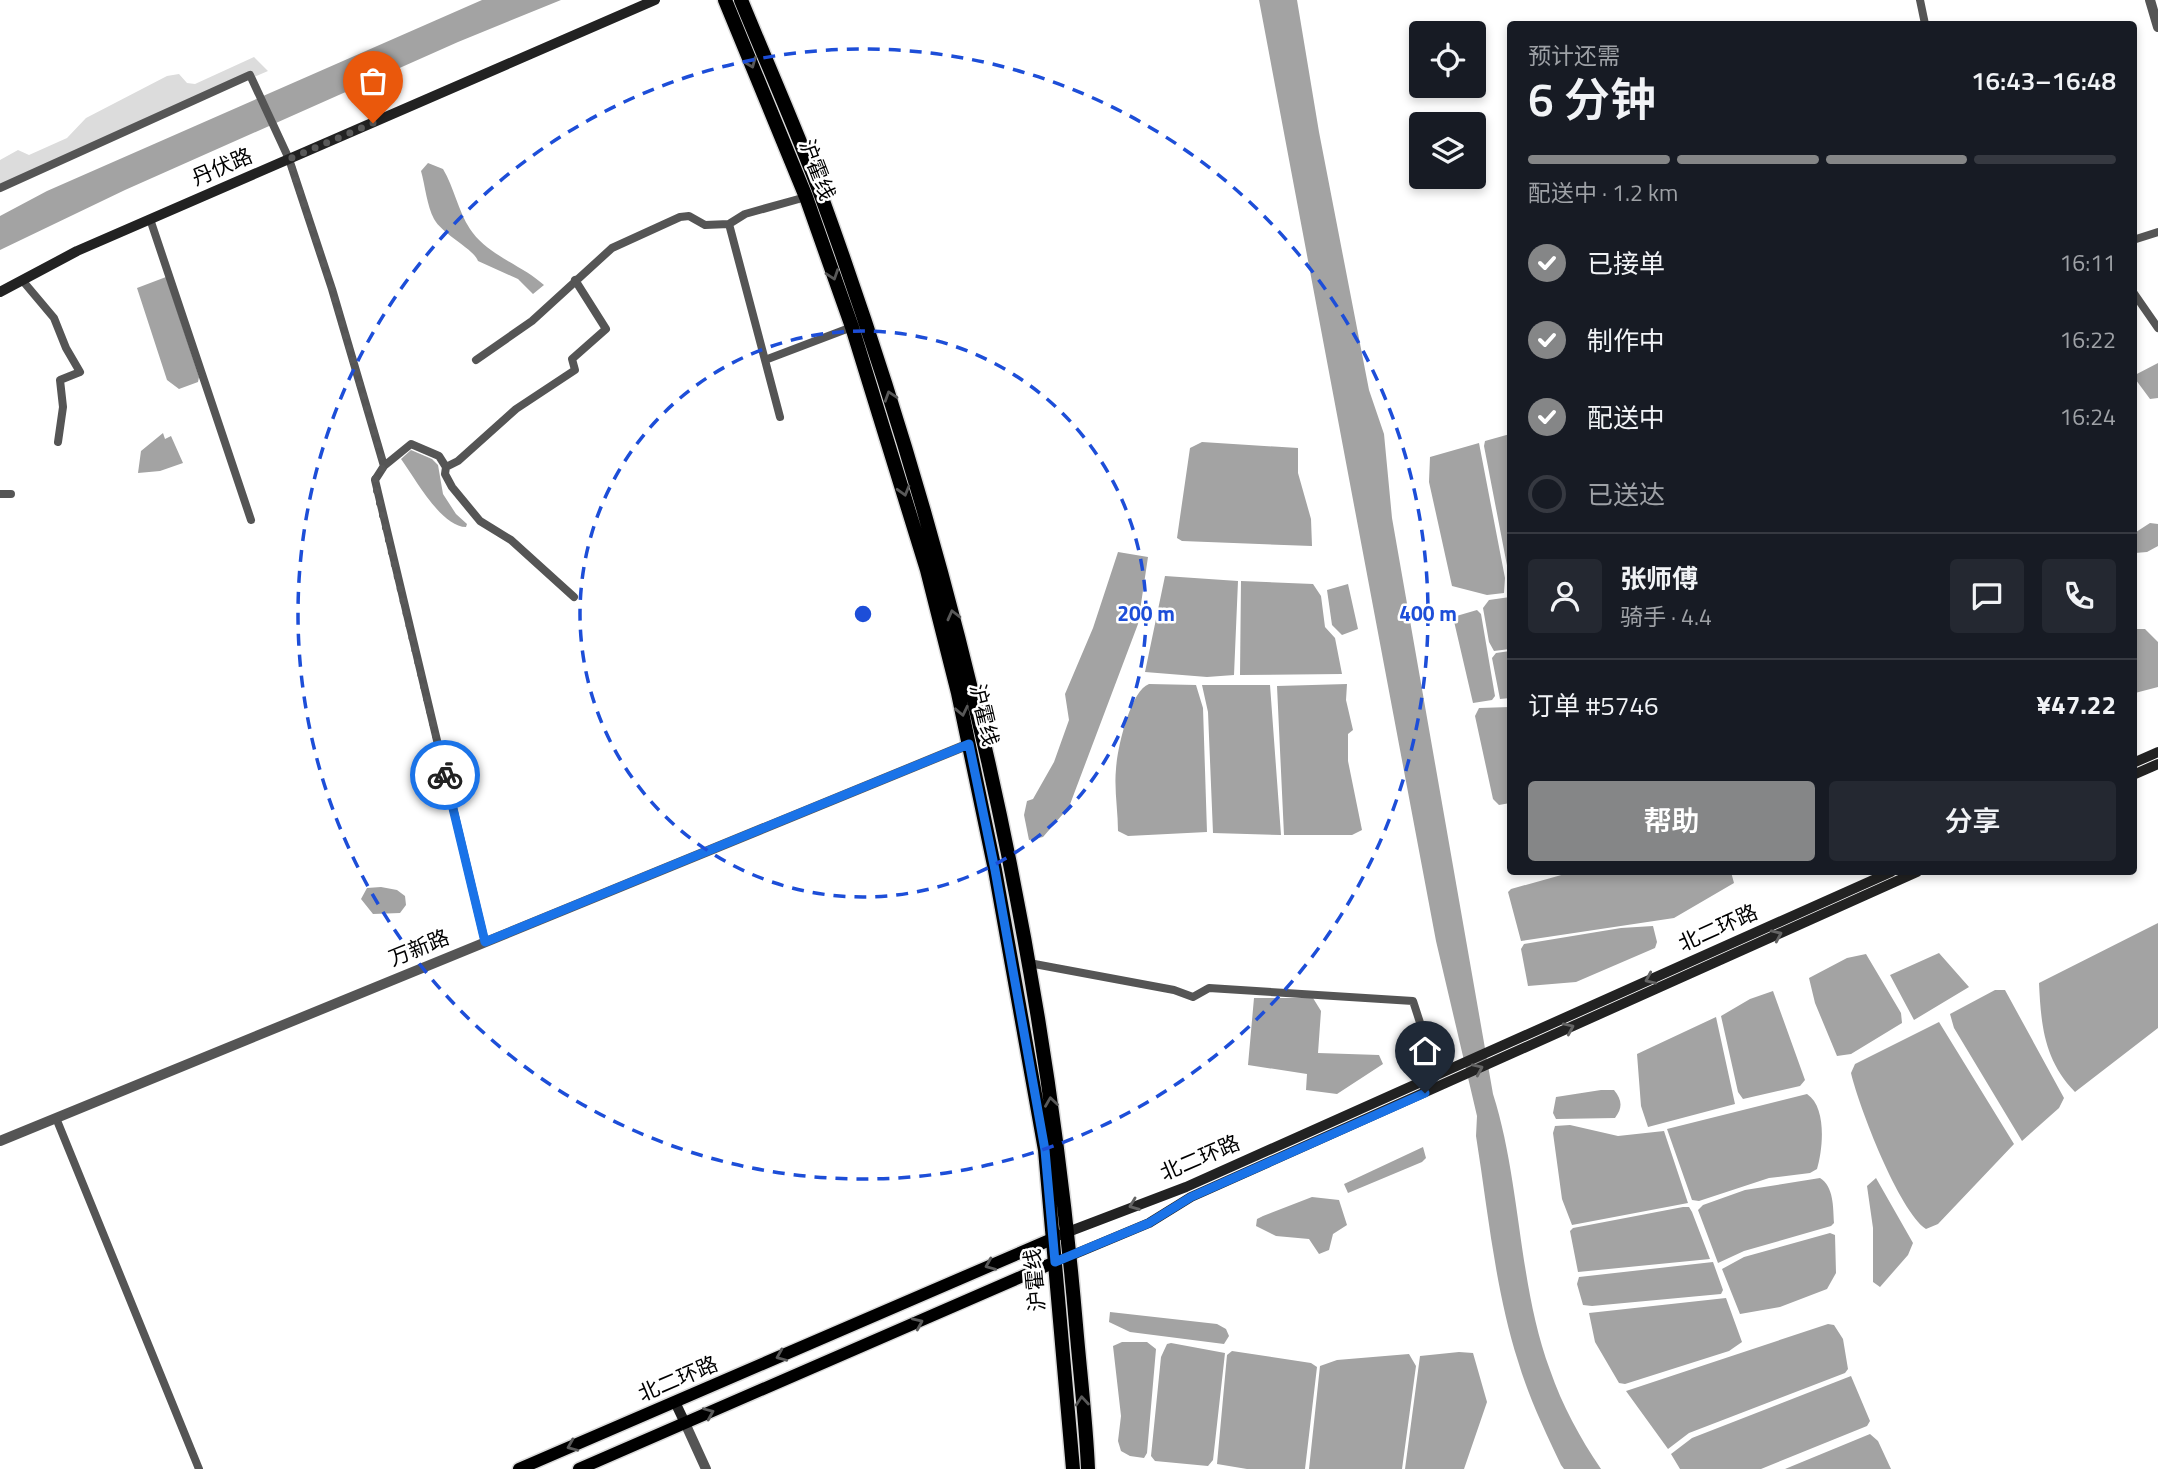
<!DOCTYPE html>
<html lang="zh">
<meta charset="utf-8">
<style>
body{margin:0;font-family:"Titillium Web","Noto Sans SC",sans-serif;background:#242831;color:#f1f3f6;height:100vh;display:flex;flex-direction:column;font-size:26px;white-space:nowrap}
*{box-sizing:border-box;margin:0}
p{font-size:23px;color:#9ea1a6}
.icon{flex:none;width:38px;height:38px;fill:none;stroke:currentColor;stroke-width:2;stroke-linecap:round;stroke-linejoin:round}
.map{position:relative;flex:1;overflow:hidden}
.panel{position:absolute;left:1507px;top:21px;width:630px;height:854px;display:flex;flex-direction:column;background:#171b24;border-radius:7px;box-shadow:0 4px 10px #0003}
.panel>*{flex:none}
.fabs{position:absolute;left:1409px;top:21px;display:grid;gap:14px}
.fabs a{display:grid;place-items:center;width:77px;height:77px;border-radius:7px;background:#171b24;box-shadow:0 4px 10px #0003;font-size:35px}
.pin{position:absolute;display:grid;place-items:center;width:60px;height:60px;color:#fff;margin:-72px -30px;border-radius:50% 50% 50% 0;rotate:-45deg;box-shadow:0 0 7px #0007}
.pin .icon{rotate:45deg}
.courier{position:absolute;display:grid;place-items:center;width:70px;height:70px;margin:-35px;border:5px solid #1a73e8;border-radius:50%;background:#fff;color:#222;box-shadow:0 2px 9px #0007}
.headline em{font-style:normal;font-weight:600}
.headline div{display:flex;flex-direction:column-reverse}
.headline{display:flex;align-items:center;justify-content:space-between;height:119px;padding:0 21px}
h1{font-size:46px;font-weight:600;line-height:52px}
.bar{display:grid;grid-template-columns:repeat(4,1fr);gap:10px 7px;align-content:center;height:84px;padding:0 21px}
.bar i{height:9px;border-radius:5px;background:#363941}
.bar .selected{background:#858687}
.bar p{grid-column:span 4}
.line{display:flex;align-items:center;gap:18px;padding:0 21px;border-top:2px solid #363941}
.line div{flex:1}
.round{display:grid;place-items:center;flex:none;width:74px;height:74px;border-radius:7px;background:#242831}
ol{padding:0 21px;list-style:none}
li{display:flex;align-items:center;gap:21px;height:77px}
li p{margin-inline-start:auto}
li .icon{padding:7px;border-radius:50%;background:#858687;color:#fff;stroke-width:4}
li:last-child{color:#9ea1a6}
li i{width:38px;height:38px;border:4px solid #363941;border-radius:50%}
.button{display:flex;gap:14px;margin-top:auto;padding:14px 21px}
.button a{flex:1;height:80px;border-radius:7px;background:#858687;color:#fff;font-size:28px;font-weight:600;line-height:80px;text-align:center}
.button a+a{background:#242831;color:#f1f3f6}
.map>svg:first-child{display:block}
.green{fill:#dcdcdc}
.water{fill:#a3a3a3}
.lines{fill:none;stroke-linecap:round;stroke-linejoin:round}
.primary-casing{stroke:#dbdbdb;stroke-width:15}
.trunk-casing{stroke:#dbdbdb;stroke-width:17}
.minor{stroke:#555;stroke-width:8}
.tertiary{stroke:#555;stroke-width:10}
.secondary{stroke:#222;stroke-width:10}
.primary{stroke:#000;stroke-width:12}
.trunk{stroke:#000;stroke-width:14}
.oneway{stroke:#595959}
.oneway2{stroke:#646464}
.done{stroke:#595959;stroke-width:7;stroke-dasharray:0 12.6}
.route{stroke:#1a73e8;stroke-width:9}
.ring{fill:none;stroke:#1d4ed8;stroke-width:3.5;stroke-dasharray:12 9}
.labels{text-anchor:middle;stroke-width:5;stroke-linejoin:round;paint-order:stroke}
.street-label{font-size:21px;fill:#000;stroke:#fff}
.centre{fill:#1d4ed8;stroke:#fff;stroke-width:3.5}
.ring-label{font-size:21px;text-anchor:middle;font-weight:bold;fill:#1d4ed8;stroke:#fff;stroke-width:5;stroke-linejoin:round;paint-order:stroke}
</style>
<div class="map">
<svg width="2158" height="1469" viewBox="0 0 2158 1469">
<rect width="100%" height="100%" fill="#fff"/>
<path class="green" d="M254,57L268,71L0,186V160L18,150L29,155L67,138L86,118L167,76L179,74L187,83L195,84Z"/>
<path class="water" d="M482,0H561L458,42L125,190L0,250V216L47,191Z
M1259,0H1297L1319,132L1369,390L1384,434L1392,518L1493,1094C1521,1182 1518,1284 1550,1370C1562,1405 1580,1438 1601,1469H1564L1561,1465C1545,1431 1529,1398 1518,1361C1495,1289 1488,1211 1476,1136L1477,1116L1436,941Z
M428,163L443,169C454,187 458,211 470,229C487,255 522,265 544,285L533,294L518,279L478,261C473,248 443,235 434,219C427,206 425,185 421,171Z
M166,277L199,377L198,382L179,389L167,380L137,288Z
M2158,363V398L2150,399L2133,376Z
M163,433L165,439L171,436L183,463L160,471L138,473L141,451Z
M1510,434V581L1484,446L1485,441Z
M1202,442L1298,448V473L1311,519L1312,546L1182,541L1177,538L1190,448Z
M1479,443L1505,578L1504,593L1487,595L1452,586L1429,482L1430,457Z
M411,450L432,459L438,465L443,494L456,514L467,524L466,527C441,527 415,478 401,459Z
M2150,523L2158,524V546L2147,552L2135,553L2133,534Z
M1118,552L1148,557L1138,624L1069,807L1043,837L1029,840L1024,815L1027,801L1033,799L1054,762L1069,720L1065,694L1093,628Z
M1165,576L1238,581L1234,675L1207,677L1145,672Z
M1241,581L1313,584L1321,596L1325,627L1335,638L1342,674L1240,675Z
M1348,584L1358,629L1342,635L1332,625L1327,590Z
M1510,597V649L1494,651L1489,642L1483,608L1489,600Z
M1477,610L1481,614L1495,696L1492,700L1473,703L1453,617Z
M2133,629H2145L2158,642V687L2135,693L2133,686Z
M1510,651V698L1500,699L1492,658L1496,653Z
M1149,684L1196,685L1203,708L1207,832L1128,836L1118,831C1118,811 1114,789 1116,769C1117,750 1130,691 1149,684Z
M1347,684L1346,700L1353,730L1348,734V761L1362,830L1352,835H1284L1277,686Z
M1202,685H1270L1281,835L1213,833L1208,712Z
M1510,707V803L1499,805L1493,799L1475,716L1479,708Z
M1572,872H1731L1734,883L1674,918L1521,941L1508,892L1511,889Z
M381,887L397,890L405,896L406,905L400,913L373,914L361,899L367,888Z
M2158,923V1028L2075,1092C2044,1060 2041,1025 2039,983Z
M1653,926L1657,942L1655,948L1576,982L1528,986L1521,949L1524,944L1621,928Z
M1939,953L1969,987L1914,1020L1890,975Z
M1866,954L1901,1013L1902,1023L1851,1054L1837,1056L1815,1003L1809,978L1847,958Z
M1995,990H2005L2064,1098L2059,1108L2022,1141L1954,1028L1950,1014Z
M1773,991L1805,1080L1800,1086L1743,1099L1738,1092L1721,1016L1750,999Z
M1254,998H1313L1321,1011L1318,1053L1379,1055L1383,1064L1337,1094L1306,1090L1307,1074L1248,1065Z
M1716,1017L1735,1104L1648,1127L1641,1106L1637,1054Z
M1939,1022L2014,1144L1938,1224L1926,1229C1899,1211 1859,1107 1851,1073L1855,1064Z
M1601,1090H1614C1622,1100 1623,1107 1615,1118L1556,1119L1553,1113L1556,1097Z
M1807,1094C1827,1107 1823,1149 1817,1169L1810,1173L1769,1178L1699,1201L1692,1200L1667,1129Z
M1570,1125L1618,1136L1664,1131L1688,1203L1572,1225L1562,1199L1553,1133L1555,1126Z
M1423,1147L1426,1158L1422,1162L1348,1193L1344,1184Z
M1820,1178C1834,1187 1833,1207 1834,1223L1831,1226L1744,1251L1718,1263L1698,1210L1703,1205L1745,1190Z
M1876,1178L1913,1243L1908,1255L1880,1287L1873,1282V1228L1867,1186Z
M1312,1197L1339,1200L1347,1225L1333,1234L1329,1250L1319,1254L1309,1239L1276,1236L1256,1226L1257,1219L1263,1216Z
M1683,1207H1689L1692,1212L1710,1259L1578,1272L1570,1231L1573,1228Z
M1830,1233L1835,1235L1836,1273L1827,1289L1780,1307L1740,1314L1722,1269L1744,1257Z
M1713,1262L1723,1290L1721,1294L1592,1306L1583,1305L1577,1284L1579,1277Z
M1726,1298L1742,1342L1729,1351L1625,1384L1619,1383L1595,1342L1589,1313Z
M1110,1312L1217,1324L1226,1329L1229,1336L1224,1344L1130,1332L1109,1322Z
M1828,1324L1834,1325L1843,1339L1848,1369L1845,1373L1689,1433L1668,1449L1626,1391Z
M1122,1342H1147L1156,1349L1147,1453L1144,1458L1130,1456L1121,1451L1118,1441L1121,1416L1113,1346Z
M1171,1343L1225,1353L1213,1460L1208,1466L1155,1461L1151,1456L1161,1357L1167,1344Z
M1232,1351L1311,1363L1317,1367L1305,1469H1247L1217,1464L1227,1355Z
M1459,1352L1473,1353L1487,1402L1464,1469H1405L1420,1356Z
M1409,1354L1416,1366L1402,1469H1309L1320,1366L1337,1360Z
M1851,1376L1870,1421L1867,1426L1761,1469H1680L1671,1454L1692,1438Z
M1870,1434L1878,1441L1891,1469H1785Z"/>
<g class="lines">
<defs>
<path id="primary" d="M519,1469L1052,1239
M579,1469L1055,1262"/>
<path id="trunk" d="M725,0L806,197L852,327L927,570L958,693L995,870L1045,1150L1073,1469
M741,0C768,66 797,131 822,198C954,561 1043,939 1076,1325C1080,1373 1086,1421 1088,1469"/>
</defs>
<use href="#primary" class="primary-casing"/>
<use href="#trunk" class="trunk-casing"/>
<path class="minor" d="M1920,0L1925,24
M0,188L250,75L289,159L332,289L384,466L375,480L485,942
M150,219L251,520
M2133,240L2158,232
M22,280L54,318L66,348L80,372L60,380L63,407L58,442
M2133,292L2158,328
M476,360L532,321L612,248L680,217L689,216L705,225L729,224
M765,360L852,327
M780,417L729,224L745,214L806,197
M384,466L411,444L439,456L446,467L458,461L516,409L575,370L572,359L606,329L575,280
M446,467L445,474L452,487L480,521L511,540L574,597
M0,494H11
M1029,963L1174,990L1193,997L1209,988L1413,1001L1437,1075
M56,1118L199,1469"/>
<path class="tertiary" d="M2150,0L2158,27
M0,1141L969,744
M685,1423L706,1469"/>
<path class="secondary" d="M0,292L77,251L655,0
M2133,763L2158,752
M2133,775L2158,764
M1060,1235L1186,1187L1891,872
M1063,1259L1149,1223L1191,1197L1917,872
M675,1402L685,1423"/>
<use href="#primary" class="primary"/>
<use href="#trunk" class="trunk"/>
</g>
<defs><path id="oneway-chevron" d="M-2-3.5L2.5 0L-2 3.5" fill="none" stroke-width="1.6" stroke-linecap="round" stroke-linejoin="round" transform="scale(1.75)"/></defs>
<g class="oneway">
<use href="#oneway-chevron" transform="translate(751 63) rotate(68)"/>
<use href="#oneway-chevron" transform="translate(833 275) rotate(71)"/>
<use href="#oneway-chevron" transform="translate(890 396) rotate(-108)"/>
<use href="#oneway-chevron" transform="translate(904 491) rotate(74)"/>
<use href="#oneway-chevron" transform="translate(953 615) rotate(-104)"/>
<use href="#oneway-chevron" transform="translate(962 711) rotate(78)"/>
<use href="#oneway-chevron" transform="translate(1051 1102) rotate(-98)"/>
<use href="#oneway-chevron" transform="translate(990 1265) rotate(157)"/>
<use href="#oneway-chevron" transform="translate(918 1323) rotate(-24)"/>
<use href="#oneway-chevron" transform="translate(781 1356) rotate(157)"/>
<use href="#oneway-chevron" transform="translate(1082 1401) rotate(-95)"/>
<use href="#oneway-chevron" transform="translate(709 1413) rotate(-23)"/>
<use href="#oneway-chevron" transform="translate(572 1446) rotate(157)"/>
</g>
<g class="oneway2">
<use href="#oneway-chevron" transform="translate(1777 935) rotate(-24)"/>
<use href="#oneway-chevron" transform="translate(1650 979) rotate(156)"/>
<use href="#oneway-chevron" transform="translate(1569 1028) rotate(-24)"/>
<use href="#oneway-chevron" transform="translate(1478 1069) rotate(-24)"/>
<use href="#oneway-chevron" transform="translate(1134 1205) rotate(159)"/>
</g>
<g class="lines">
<path class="done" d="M373,123L289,159L332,289L384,466L374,480L445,775"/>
<path class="route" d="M445,775L485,942L969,744L995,870L1045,1150L1055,1262L1149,1223L1191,1197L1425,1093"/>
</g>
<g class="ring">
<circle cx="863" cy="614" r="283"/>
<circle cx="863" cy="614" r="565"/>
</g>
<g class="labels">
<g class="street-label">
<text transform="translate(222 167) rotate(-23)" y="7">丹伏路</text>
<text transform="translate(817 170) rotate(69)" y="7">沪霍线</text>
<text transform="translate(984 715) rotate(77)" y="7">沪霍线</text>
<text transform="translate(1718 928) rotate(-24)" y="7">北二环路</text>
<text transform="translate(419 948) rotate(-22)" y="7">万新路</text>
<text transform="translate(1200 1158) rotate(-23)" y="7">北二环路</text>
<text transform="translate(1035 1280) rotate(-95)" y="7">沪霍线</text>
<text transform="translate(678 1379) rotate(-23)" y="7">北二环路</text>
</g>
</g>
<circle cx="863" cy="614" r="10" class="centre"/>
<g class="ring-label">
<text x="1146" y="621">200 m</text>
<text x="1428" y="621">400 m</text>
</g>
</svg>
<div class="fabs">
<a><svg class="icon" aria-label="locate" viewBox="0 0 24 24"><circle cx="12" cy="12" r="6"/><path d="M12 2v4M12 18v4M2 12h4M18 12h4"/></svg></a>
<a><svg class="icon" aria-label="layers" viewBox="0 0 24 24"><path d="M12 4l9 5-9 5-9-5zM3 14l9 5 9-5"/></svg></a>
</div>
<div class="pin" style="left:373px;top:123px;background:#ea580c"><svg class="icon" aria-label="bag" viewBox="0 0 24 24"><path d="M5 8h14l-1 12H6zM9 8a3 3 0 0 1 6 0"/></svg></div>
<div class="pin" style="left:1425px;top:1093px;background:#1f2937"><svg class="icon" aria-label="home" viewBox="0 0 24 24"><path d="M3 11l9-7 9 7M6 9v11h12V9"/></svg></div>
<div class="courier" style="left:445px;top:775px"><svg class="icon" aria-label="bike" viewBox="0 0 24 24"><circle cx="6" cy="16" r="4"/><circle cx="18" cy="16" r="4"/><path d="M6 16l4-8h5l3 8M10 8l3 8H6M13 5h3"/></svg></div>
<section class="panel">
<div class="headline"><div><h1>6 分钟</h1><p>预计还需</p></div><em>16:43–16:48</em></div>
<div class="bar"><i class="selected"></i><i class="selected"></i><i class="selected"></i><i></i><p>配送中 · 1.2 km</p></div>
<ol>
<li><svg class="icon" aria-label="check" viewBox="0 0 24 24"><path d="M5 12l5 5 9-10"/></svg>已接单<p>16:11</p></li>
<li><svg class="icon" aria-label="check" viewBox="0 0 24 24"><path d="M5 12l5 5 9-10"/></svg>制作中<p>16:22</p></li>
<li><svg class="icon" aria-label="check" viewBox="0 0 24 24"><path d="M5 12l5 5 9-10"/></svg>配送中<p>16:24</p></li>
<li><i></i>已送达</li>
</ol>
<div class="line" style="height:126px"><a class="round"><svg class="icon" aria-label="person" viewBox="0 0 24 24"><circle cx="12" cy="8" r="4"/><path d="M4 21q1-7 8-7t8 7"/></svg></a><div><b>张师傅</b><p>骑手 · 4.4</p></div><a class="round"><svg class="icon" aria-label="chat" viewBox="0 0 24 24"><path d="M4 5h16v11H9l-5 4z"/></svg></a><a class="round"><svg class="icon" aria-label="phone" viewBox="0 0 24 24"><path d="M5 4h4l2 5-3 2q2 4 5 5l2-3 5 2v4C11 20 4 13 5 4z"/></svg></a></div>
<div class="line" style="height:91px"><div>订单 #5746</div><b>¥47.22</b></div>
<div class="button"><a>帮助</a><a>分享</a></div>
</section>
</div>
